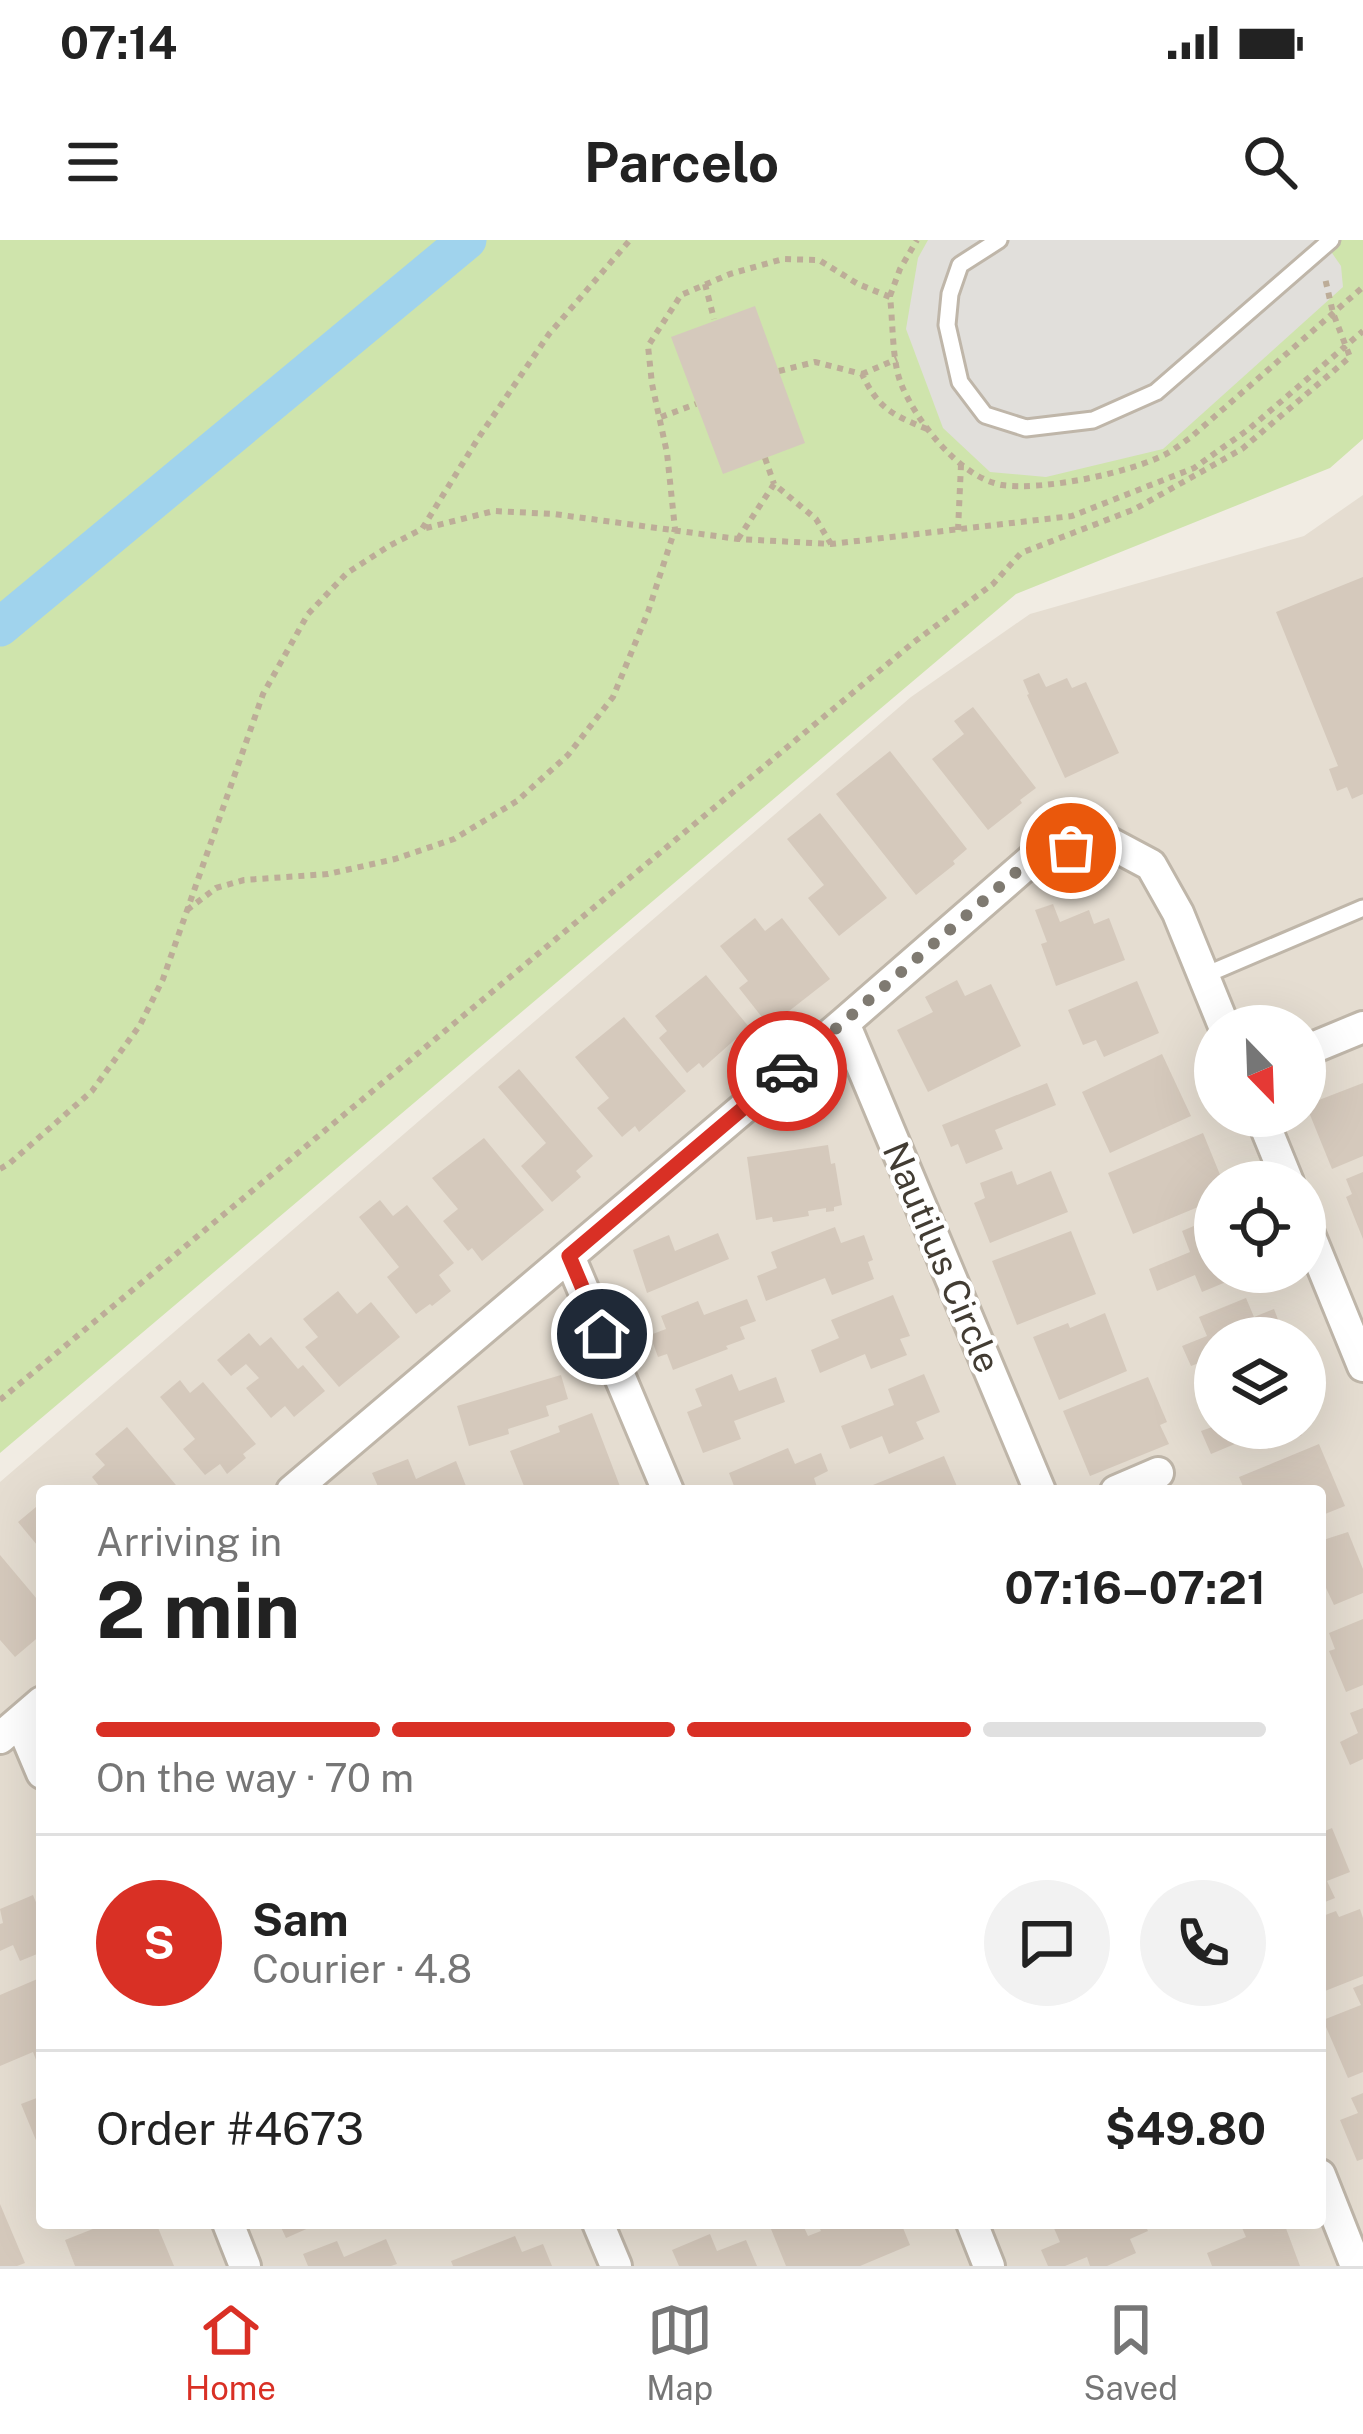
<!DOCTYPE html>
<meta charset="utf-8">
<style>
body{margin:0;font-family:"Public Sans",sans-serif;background:#f2f2f2;color:#222;height:100vh;display:flex;flex-direction:column;font-size:45px;white-space:nowrap}
*{box-sizing:border-box;margin:0}
p{font-size:39px;color:#767676}
.icon{flex:none;width:66px;height:66px;fill:none;stroke:currentColor;stroke-width:2;stroke-linecap:round;stroke-linejoin:round}
.map{position:relative;flex:1;overflow:hidden}
.panel{position:absolute;left:36px;top:1245px;width:1290px;height:744px;display:flex;flex-direction:column;background:#fff;border-radius:12px;box-shadow:0 12px 48px #0002}
.panel>*{flex:none}
.needle{width:78px;rotate:157deg}
.buttons{position:absolute;left:1194px;top:765px;display:grid;gap:24px}
.buttons a{display:grid;place-items:center;width:132px;height:132px;border-radius:50%;background:#fff;box-shadow:0 12px 48px #0002;font-size:60px}
.pin{position:absolute;display:grid;place-items:center;width:102px;height:102px;color:#fff;margin:-51px;border:6px solid #fff;border-radius:50%;box-shadow:0 3px 12px #0007}
.courier{position:absolute;display:grid;place-items:center;width:120px;height:120px;margin:-60px;border:9px solid #d93025;border-radius:50%;background:#fff;color:#222;box-shadow:0 3px 15px #0007}
.head em{font-style:normal;font-weight:700}
.head div{display:flex;flex-direction:column-reverse}
.head{display:flex;align-items:center;justify-content:space-between;height:204px;padding:0 60px}
h1{font-size:78px;font-weight:700;line-height:90px}
.bar{display:grid;grid-template-columns:repeat(4,1fr);gap:18px 12px;align-content:center;height:144px;padding:0 60px}
.bar i{height:15px;border-radius:9px;background:#e0e0e0}
.bar .active{background:#d93025}
.bar p{grid-column:span 4}
.line{display:flex;align-items:center;gap:30px;padding:0 60px;border-top:3px solid #e0e0e0}
.line div{flex:1}
.round{display:grid;place-items:center;flex:none;width:126px;height:126px;border-radius:63px;background:#f2f2f2}
.status{display:flex;justify-content:space-between;align-items:center;height:84px;padding:0 60px;background:#fff;direction:ltr}
.status svg{height:33px;fill:currentColor}
header{display:flex;justify-content:space-between;align-items:center;height:156px;padding:0 60px;background:#fff;font-size:54px;font-weight:700}
.tabs{display:flex;justify-content:space-around;align-items:center;height:168px;border-top:3px solid #e0e0e0;background:#fff;font-size:33px;color:#767676}
.tabs a{display:grid;justify-items:center;gap:6px}
.tabs .active{color:#d93025}
.map>svg:first-child{display:block}
.residential{fill:#e5ddd1;fill-rule:evenodd}
.park{fill:#cfe4ac}
.parking{fill:#e1dfdb}
.lines{fill:none;stroke-linecap:round;stroke-linejoin:round}
.canal{stroke:#a0d3ed;stroke-width:39}
.building{fill:#d5c9bc}
.service-casing{stroke:#bfb6a9;stroke-width:21}
.minor-casing{stroke:#bfb6a9;stroke-width:36}
.path{stroke:#bdad98;stroke-width:6;stroke-dasharray:6 6;stroke-linecap:butt}
.service{stroke:#fff;stroke-width:15}
.minor{stroke:#fff;stroke-width:30}
.done{stroke:#7f7a71;stroke-width:12;stroke-dasharray:0 21.6}
.route{stroke:#d93025;stroke-width:15}
.labels{text-anchor:middle;stroke-width:9;stroke-linejoin:round;paint-order:stroke}
.street-label{font-size:36px;fill:#423c33;stroke:#fff}
</style>
<div class="status"><b>07:14</b><svg viewBox="0 0 49 12"><path d="M0 12V9h3v3zM5 12V6h3v6zM10 12V3h3v9zM15 12V0h3v12zM26 1h20v11H26zM47 4h2v5h-2z"/></svg></div>
<header><svg class="icon" aria-label="menu" viewBox="0 0 24 24"><path d="M4 6h16M4 12h16M4 18h16"/></svg>Parcelo<svg class="icon" aria-label="search" viewBox="0 0 24 24"><circle cx="10" cy="10" r="6"/><path d="M15 15l6 6"/></svg></header>
<div class="map">
<svg width="1363" height="2026" viewBox="0 0 1363 2026">
<rect width="100%" height="100%" fill="#f1ece3"/>
<path class="residential" d="M1363,255V2026H0V1242L911,457L1030,374L1304,296ZM1215,786H1305V876H1215ZM1215,942H1305V1032H1215ZM1215,1098H1305V1188H1215ZM42,1251H1320V1983H42Z"/>
<path class="park" d="M0,0H1363V199L1330,228L1016,354L0,1213Z"/>
<path class="parking" d="M928,0H1323L1341,26L1343,47L1163,209L1046,237L990,232L943,188L906,89L918,18Z"/>
<g class="lines">
<path class="canal" d="M0,387L467,0"/>
</g>
<path class="building" d="M755,66L805,203L723,234L671,97Z
M1363,337V554L1352,559L1347,547L1337,551L1329,529L1338,526L1276,372Z
M1039,433L1046,447L1067,438L1072,448L1086,442L1119,513L1065,538L1027,455L1029,454L1023,440Z
M973,467L1036,548L1020,560L1022,563L988,590L932,519L964,494L954,481Z
M890,511L967,609L953,621L955,624L916,655L836,554Z
M820,573L887,658L839,696L808,658L824,645L787,599Z
M1053,664L1060,682L1089,670L1094,684L1109,678L1125,720L1056,746L1041,704L1047,702L1035,670Z
M755,678L765,691L782,678L830,739L775,782L771,777L765,781L739,748L748,741L720,706Z
M706,735L749,787L703,828L699,823L687,833L659,798L667,791L655,776Z
M957,740L965,756L991,744L1021,806L928,852L897,790L933,772L925,757Z
M1137,741L1159,793L1104,817L1096,800L1083,805L1068,770Z
M624,777L686,851L639,892L635,886L622,897L597,868L609,858L575,817Z
M1162,814L1191,876L1110,913L1082,852Z
M519,829L593,916L576,931L581,937L552,962L521,926L546,903L498,847Z
M1047,843L1056,865L995,890L1003,909L966,924L958,904L951,907L942,885Z
M1363,843V916L1332,929L1306,865Z
M1203,893L1223,942H1215V960L1133,994L1108,933Z
M484,898L544,970L482,1021L472,1008L468,1011L443,981L458,969L432,938Z
M828,905L831,924L835,923L842,965L834,967V971L826,972V968L808,971L809,976L773,982L772,977L756,980L747,917Z
M1012,931L1017,945L1051,931L1068,972L990,1003L974,963L985,958L980,943Z
M1363,932V999L1346,957L1352,954L1346,939Z
M380,960L393,976L407,965L454,1023L439,1035L451,1051L432,1066L430,1064L416,1074L387,1037L399,1027L359,977Z
M1215,977V1032H1250L1202,1052L1195,1035L1157,1051L1149,1029L1190,1012L1182,991Z
M835,987L841,1003L864,995L873,1020L868,1022L874,1039L832,1055L825,1038L766,1061L757,1036L777,1028L771,1012Z
M1071,991L1096,1054L1017,1085L992,1021Z
M718,993L729,1019L647,1053L633,1010L669,995L675,1011Z
M338,1051L357,1074L371,1062L400,1097L339,1147L305,1107L318,1097L303,1079Z
M893,1055L910,1096L900,1099L907,1115L871,1129L865,1114L820,1133L811,1110L839,1098L831,1080Z
M1246,1058L1254,1077L1274,1069L1282,1090L1273,1094L1274,1098H1215V1117L1191,1126L1182,1106L1207,1096L1199,1077Z
M747,1059L756,1081L740,1087L745,1099L726,1106L728,1109L673,1130L667,1114L658,1117L650,1095L666,1089L661,1076L698,1061L704,1075Z
M1105,1073L1127,1131L1059,1160L1033,1097L1068,1083L1070,1088Z
M249,1093L260,1106L271,1097L298,1129L303,1125L325,1151L294,1177L285,1166L271,1178L246,1148L259,1138L246,1124L231,1136L217,1120Z
M732,1134L739,1151L776,1137L785,1162L734,1181L741,1199L703,1213L687,1172L702,1166L695,1149Z
M924,1134L940,1172L916,1182L924,1199L889,1214L882,1196L850,1209L841,1186L894,1165L888,1149Z
M561,1135L568,1159L546,1166L549,1176L508,1189L509,1194L469,1206L457,1166Z
M1148,1137L1167,1182L1160,1185L1169,1204L1090,1236L1063,1171Z
M180,1140L190,1153L203,1142L256,1204L243,1214L246,1218L227,1234L220,1224L205,1235L183,1209L195,1199L160,1157Z
M592,1173L621,1249L526,1251L510,1211L560,1192L558,1186Z
M1215,1186V1188H1299L1302,1195L1268,1209L1261,1193L1211,1214L1201,1191Z
M127,1187L181,1251H103L92,1237L105,1225L95,1214Z
M1319,1204L1345,1266L1320,1276V1251H1245L1239,1237Z
M788,1208L795,1224L821,1213L828,1231L814,1238L817,1247L807,1251H797L795,1246L782,1251H724L734,1246L729,1233Z
M944,1216L959,1251H870L868,1247Z
M408,1219L416,1239L456,1221L468,1251H380L372,1233Z
M42,1262V1311L18,1282Z
M1348,1292L1363,1329V1353L1334,1365L1326,1348L1320,1351V1301Z
M0,1315L42,1365V1394L15,1417L0,1400Z
M1363,1379V1445L1346,1452L1329,1411L1335,1409L1329,1393Z
M1363,1468V1519L1350,1525L1340,1502L1358,1493L1350,1473Z
M1332,1588L1350,1632L1327,1641L1335,1658L1320,1664V1593Z
M33,1655L42,1677V1712L20,1721L13,1705L0,1711V1684L3,1683L0,1669Z
M1360,1669L1363,1678V1736L1320,1753V1685L1323,1684L1320,1677L1336,1671L1339,1677Z
M42,1737V1835L33,1812L0,1826V1755Z
M1363,1744V1832L1348,1838L1323,1780L1361,1765L1353,1748Z
M1363,1853V1919L1357,1921L1340,1880L1358,1873L1351,1858Z
M42,1856V1903L38,1905L21,1864Z
M0,1964L25,2023L17,2026H0Z
M108,1983H156L174,2026H75L65,2000Z
M279,1983H320L286,1998Z
M785,1983H802L808,1996L821,1991L817,1983H901L910,2005L860,2026H786L771,1989Z
M1061,1983H1144L1148,1991L1130,1999L1136,2013L1107,2026H1090L1087,2017L1065,2026H1048L1041,2010L1060,2002L1053,1986Z
M1240,1983H1284L1300,2026H1212L1207,2013L1246,1997Z
M710,1994L717,2011L746,2000L757,2026H679L672,2010Z
M515,1996L522,2012L543,2004L552,2026H453L451,2021Z
M386,1999L397,2024L391,2026H308L303,2014L337,2001L344,2017Z"/>
<g class="lines">
<defs>
<path id="service" d="M999,0L960,25L950,54L947,85L960,142L985,175L1026,188L1093,180L1156,152L1331,0
M1203,736L1363,668"/>
<path id="minor" d="M844,783L1040,1251
M1305,811L1363,787
M1261,876L1288,942
M1305,984L1363,1126
M569,1016L668,1251
M292,1251L844,783L1037,615L1106,601L1151,625L1178,673L1224,786
M1116,1251L1158,1233
M20,1481L42,1533
M0,1498L42,1462
M1320,1935L1356,2026
M228,1983L245,2026
M598,1983L616,2026
M972,1983L989,2026"/>
</defs>
<use href="#service" class="service-casing"/>
<use href="#minor" class="minor-casing"/>
<path class="path" d="M705,44L714,79
M890,56L900,29L917,0
M779,131L815,122L862,134C878,168 892,175 927,189
M862,134L897,119
M661,177L696,164
M765,218L774,244
M426,288L494,271L554,274L738,299L831,304L1072,276L1194,228L1249,189L1363,91
M958,290L961,225
M738,299L774,244L816,279L831,304
M187,670L216,648L244,640L328,634L395,619L454,599L517,561L568,515L613,457L648,372L675,289L667,213L652,144L648,106L681,55L730,34L783,19L819,20L858,44L890,57C893,82 892,118 900,141C914,179 960,238 1002,245C1042,251 1130,233 1166,214C1174,210 1182,203 1190,198L1363,47
M0,929L10,923L92,851L140,785L163,739L263,454L308,374L347,333L389,306L422,289L479,197L549,94L630,0
M0,1160L914,402L993,344L1021,313L1135,269L1242,209L1350,117L1333,73L1325,38"/>
<use href="#service" class="service"/>
<use href="#minor" class="minor"/>
</g>
<g class="lines">
<path class="done" d="M787,831L1036,615L1071,608"/>
<path class="route" d="M602,1094L569,1016L787,831"/>
</g>
<g class="labels">
<g class="street-label">
<text transform="translate(942 1017) rotate(67)" y="13">Nautilus Circle</text>
</g>
</g>
</svg>
<div class="buttons">
<a><svg class="needle" viewBox="-14 -14 28 28"><path d="M0-13l5 13h-10z" fill="#e53935"/><path d="M0 13l5-13h-10z" fill="#767676"/></svg></a>
<a><svg class="icon" aria-label="locate" viewBox="0 0 24 24"><circle cx="12" cy="12" r="6"/><path d="M12 2v4M12 18v4M2 12h4M18 12h4"/></svg></a>
<a><svg class="icon" aria-label="layers" viewBox="0 0 24 24"><path d="M12 4l9 5-9 5-9-5zM3 14l9 5 9-5"/></svg></a>
</div>
<div class="pin" style="left:1071px;top:608px;background:#ea580c"><svg class="icon" aria-label="bag" viewBox="0 0 24 24"><path d="M5 8h14l-1 12H6zM9 8a3 3 0 0 1 6 0"/></svg></div>
<div class="pin" style="left:602px;top:1094px;background:#1f2937"><svg class="icon" aria-label="home" viewBox="0 0 24 24"><path d="M3 11l9-7 9 7M6 9v11h12V9"/></svg></div>
<div class="courier" style="left:787px;top:831px"><svg class="icon" aria-label="car" viewBox="0 0 24 24"><path d="M5 17H2v-5l4-1 3-4h7l3 4 3 1v5h-3M9 17h6M6 11h13"/><circle cx="7" cy="17" r="2"/><circle cx="17" cy="17" r="2"/></svg></div>
<section class="panel">
<div class="head"><div><h1>2 min</h1><p>Arriving in</p></div><em>07:16–07:21</em></div>
<div class="bar"><i class="active"></i><i class="active"></i><i class="active"></i><i></i><p>On the way · 70 m</p></div>
<div class="line" style="height:216px"><b class="round" style="background:#d93025;color:#fff">S</b><div><b>Sam</b><p>Courier · 4.8</p></div><a class="round"><svg class="icon" aria-label="chat" viewBox="0 0 24 24"><path d="M4 5h16v11H9l-5 4z"/></svg></a><a class="round"><svg class="icon" aria-label="phone" viewBox="0 0 24 24"><path d="M5 4h4l2 5-3 2q2 4 5 5l2-3 5 2v4C11 20 4 13 5 4z"/></svg></a></div>
<div class="line" style="height:156px"><div>Order #4673</div><b>$49.80</b></div>
</section>
</div>
<nav class="tabs">
<a class="active"><svg class="icon" aria-label="home" viewBox="0 0 24 24"><path d="M3 11l9-7 9 7M6 9v11h12V9"/></svg>Home</a>
<a><svg class="icon" aria-label="map" viewBox="0 0 24 24"><path d="M3 6l6-2 6 2 6-2v14l-6 2-6-2-6 2zM9 4v14M15 6v14"/></svg>Map</a>
<a><svg class="icon" aria-label="saved" viewBox="0 0 24 24"><path d="M7 4h10v16l-5-4-5 4z"/></svg>Saved</a>
</nav>
